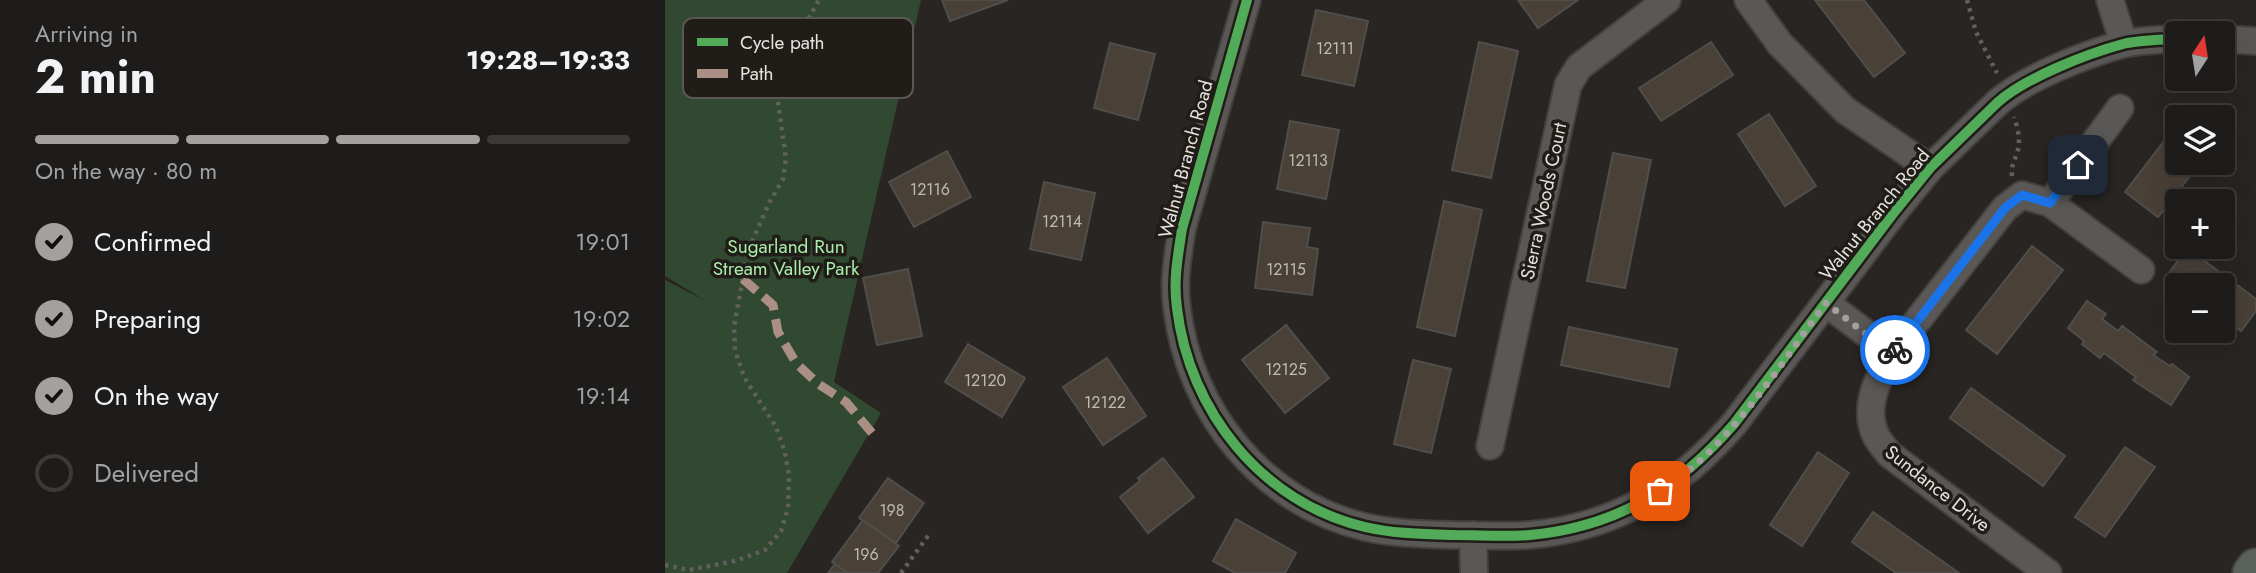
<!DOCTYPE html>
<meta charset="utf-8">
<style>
body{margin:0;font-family:Jost,sans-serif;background:#262523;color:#f1f3f6;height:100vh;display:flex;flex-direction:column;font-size:26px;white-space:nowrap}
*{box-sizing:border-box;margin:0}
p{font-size:23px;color:#a1a1a2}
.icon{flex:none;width:38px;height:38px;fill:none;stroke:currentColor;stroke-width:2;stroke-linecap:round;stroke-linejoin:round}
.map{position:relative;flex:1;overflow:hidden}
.details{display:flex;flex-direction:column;background:#1e1c1a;width:665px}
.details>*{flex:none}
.needle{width:46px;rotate:12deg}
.fabs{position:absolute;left:1500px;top:21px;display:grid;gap:14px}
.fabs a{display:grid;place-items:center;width:70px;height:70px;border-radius:7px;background:#1e1c1a;box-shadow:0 7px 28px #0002,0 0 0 2px #3c3a39;font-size:35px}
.pin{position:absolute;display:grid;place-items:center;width:60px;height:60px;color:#fff;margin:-30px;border-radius:14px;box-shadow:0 4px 10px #0006}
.courier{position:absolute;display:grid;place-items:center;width:70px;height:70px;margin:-35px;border:5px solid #1a73e8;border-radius:50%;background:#fff;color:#222;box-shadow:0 2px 9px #0007}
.overview em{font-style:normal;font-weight:700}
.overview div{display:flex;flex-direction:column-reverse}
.overview{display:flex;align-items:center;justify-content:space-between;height:119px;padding:0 35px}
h1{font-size:46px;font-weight:700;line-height:52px}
.bar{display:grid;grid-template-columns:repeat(4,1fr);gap:10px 7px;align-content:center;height:84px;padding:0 35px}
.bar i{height:9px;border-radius:5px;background:#3c3a39}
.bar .on{background:#a3a09d}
.bar p{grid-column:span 4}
ol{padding:0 35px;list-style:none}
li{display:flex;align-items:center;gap:21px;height:77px}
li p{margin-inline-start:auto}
li .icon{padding:7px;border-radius:50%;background:#a3a09d;color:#111;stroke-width:4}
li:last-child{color:#a1a1a2}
li i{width:38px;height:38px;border:4px solid #3c3a39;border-radius:50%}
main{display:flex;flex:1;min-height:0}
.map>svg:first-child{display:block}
.green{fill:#304930}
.building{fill:#494038;stroke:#504e4b;stroke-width:2}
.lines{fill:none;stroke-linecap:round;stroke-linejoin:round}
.minor-casing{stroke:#43403e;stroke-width:30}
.trunk-casing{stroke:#43403e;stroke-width:42}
.path{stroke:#61605e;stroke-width:4.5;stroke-dasharray:3.5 5;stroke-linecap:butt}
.minor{stroke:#5a5856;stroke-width:26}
.trunk{stroke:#5a615c;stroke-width:38}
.quiet{stroke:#ac8f84;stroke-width:9;stroke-dasharray:18 9;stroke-linecap:butt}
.cycleway-casing{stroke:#201c17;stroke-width:15}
.cycleway{stroke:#51ab58;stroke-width:10}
.done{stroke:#a3a09d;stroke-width:7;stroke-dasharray:0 12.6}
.route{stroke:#1a73e8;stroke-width:9}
.labels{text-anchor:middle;stroke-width:7;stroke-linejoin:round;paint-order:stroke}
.number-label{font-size:16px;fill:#bebab5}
.street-label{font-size:19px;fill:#e5e2df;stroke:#201c17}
.park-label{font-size:19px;fill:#a9edaa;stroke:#201c17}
.key{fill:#201c17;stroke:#5b5753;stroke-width:2}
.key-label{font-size:19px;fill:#e5e2df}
</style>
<main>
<section class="details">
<div class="overview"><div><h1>2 min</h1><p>Arriving in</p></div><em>19:28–19:33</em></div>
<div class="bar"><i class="on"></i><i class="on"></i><i class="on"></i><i></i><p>On the way · 80 m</p></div>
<ol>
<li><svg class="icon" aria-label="check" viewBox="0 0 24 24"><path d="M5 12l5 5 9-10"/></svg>Confirmed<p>19:01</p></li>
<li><svg class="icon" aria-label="check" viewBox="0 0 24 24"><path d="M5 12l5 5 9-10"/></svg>Preparing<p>19:02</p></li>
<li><svg class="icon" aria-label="check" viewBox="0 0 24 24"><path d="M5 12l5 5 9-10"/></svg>On the way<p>19:14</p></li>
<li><i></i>Delivered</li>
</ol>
</section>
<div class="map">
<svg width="1591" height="573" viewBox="0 0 1591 573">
<rect width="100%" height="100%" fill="#282522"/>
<path class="green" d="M0,0H256L169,382L216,413L122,573H0V280L41,301L0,276Z"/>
<path class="building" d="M277,0H343L285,21Z
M853,0H913L873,28Z
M1150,0H1199L1240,53L1209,77Z
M651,10L703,21L689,86L637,75Z
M814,42L853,51L826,178L787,170Z
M1046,42L1068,75L996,121L974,88Z
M445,43L490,54L473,120L429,108Z
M1526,106L1541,117H1517Z
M1104,114L1151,186L1120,206L1073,134Z
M625,121L674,130L661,199L612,189Z
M1512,124V163H1535L1493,217L1460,192Z
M282,151L306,197L249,227L224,182Z
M948,153L986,160L960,288L922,281Z
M379,182L430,193L416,260L365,249Z
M779,201L817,210L790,336L752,327Z
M598,222L645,228L642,247L653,249L647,295L590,288Z
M1367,246L1398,270L1332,354L1301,330Z
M1522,248L1591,299V311L1576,331L1558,318V285H1513L1501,277Z
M243,269L257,336L212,345L198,278Z
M1422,301L1441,314L1437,319L1453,331L1457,326L1492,352L1488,355L1505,366L1507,364L1524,377L1506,405L1468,380L1471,377L1439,353L1435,358L1417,344L1419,341L1403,328Z
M621,325L664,378L620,413L577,360Z
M904,327L1012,349L1004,387L896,365Z
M303,344L360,378L337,417L280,382Z
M442,358L481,416L438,445L398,387Z
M748,360L786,369L766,453L729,444Z
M1306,388L1400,456L1378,486L1285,418Z
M1460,447L1490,467L1440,537L1410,517Z
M1153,452L1184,473L1137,546L1105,525Z
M498,458L529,497L483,533L455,497L475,481L473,478Z
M223,478L259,503L231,543L194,518Z
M1208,512L1294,573H1231L1187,542Z
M571,519L631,553L620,573H570L548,561Z
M198,520L234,546L213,573H183L167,562Z
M170,564L183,573H163Z"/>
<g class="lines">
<defs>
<path id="minor" d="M582,0L517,229C513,255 508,281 512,308C524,411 597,503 700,527C730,534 760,534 790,535C815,535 840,537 865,535C952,527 1012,489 1069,424L1230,211L1265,168L1332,103C1360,78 1421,54 1458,44C1475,40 1495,40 1512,39
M1083,0L1115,44L1180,110L1265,168
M1445,0L1459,44
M1558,39L1591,41
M1385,203L1455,108
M1161,303L1227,353
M825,446L903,85L914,67L1002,0
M808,535L809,573
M1383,573L1224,454C1220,448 1214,442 1211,436C1194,400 1222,361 1242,334L1340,208L1357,195L1385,203L1476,270"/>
<path id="trunk" d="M1587,573L1591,568"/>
</defs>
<use href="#minor" class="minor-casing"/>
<use href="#trunk" class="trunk-casing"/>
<path class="path" d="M1302,0L1311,32L1332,73
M1347,176C1346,166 1349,162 1352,153C1356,142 1353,128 1349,117
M0,565L24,570L70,561L100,550L116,531L123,508L124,476L120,453L111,427L79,377L70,350L69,326L83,251L104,203L118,179L121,159L112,95L114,79L129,44L154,0
M236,573L265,533"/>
<use href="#minor" class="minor"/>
<use href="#trunk" class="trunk"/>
<path class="quiet" d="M78,279L108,305L113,332L131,363L152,383L181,402L208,434"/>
<defs>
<path id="cycleway" d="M582,0L517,229C513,255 508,281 512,308C524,411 597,503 700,527C730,534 760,534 790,535C815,535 840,537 865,535C952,527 1012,489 1069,424L1230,211L1265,168L1332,103C1360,78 1421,54 1458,44C1475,40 1495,40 1512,39"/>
</defs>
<use href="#cycleway" class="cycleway-casing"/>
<use href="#cycleway" class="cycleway"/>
</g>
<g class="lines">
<path class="done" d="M995,491C1063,449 1113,367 1161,303L1227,354L1230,350"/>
<path class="route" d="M1230,350L1340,208L1357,195L1385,203L1413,165"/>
</g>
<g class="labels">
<g class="number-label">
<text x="670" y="54">12111</text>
<text x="643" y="166">12113</text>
<text x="265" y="195">12116</text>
<text x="397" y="227">12114</text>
<text x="621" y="275">12115</text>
<text x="621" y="375">12125</text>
<text x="320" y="386">12120</text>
<text x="440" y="408">12122</text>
<text x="227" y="516">198</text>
<text x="201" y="560">196</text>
</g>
<g class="street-label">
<text transform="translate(520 159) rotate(-75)" y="7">Walnut Branch Road</text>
<text transform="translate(878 201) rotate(-78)" y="7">Sierra Woods Court</text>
<text transform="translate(1209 214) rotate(-51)" y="7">Walnut Branch Road</text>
<text transform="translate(1273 488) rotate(38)" y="7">Sundance Drive</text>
</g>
<g class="park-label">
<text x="121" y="253">Sugarland Run<tspan x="121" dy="22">Stream Valley Park</tspan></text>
</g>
</g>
<rect x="18" y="18" width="230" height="80" rx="10" class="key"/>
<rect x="32" y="38" width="31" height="8" fill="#51ab58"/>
<rect x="32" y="69" width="31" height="9" fill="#ac8f84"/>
<g class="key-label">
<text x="75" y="49">Cycle path</text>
<text x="75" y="80">Path</text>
</g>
</svg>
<div class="fabs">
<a><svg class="needle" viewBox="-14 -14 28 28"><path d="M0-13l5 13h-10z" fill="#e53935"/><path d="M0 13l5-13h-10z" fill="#a1a1a2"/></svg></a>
<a><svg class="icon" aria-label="layers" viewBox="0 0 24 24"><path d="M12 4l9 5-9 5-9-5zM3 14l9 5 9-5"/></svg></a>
<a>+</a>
<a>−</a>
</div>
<div class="pin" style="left:995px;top:491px;background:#ea580c"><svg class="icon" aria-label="bag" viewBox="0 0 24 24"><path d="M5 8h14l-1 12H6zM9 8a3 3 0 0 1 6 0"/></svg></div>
<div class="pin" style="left:1413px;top:165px;background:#1f2937"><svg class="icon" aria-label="home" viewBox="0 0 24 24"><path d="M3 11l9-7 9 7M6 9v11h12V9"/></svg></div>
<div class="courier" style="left:1230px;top:350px"><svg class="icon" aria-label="bike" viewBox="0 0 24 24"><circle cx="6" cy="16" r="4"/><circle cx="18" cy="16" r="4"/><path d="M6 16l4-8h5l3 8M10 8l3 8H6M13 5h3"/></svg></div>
</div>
</main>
